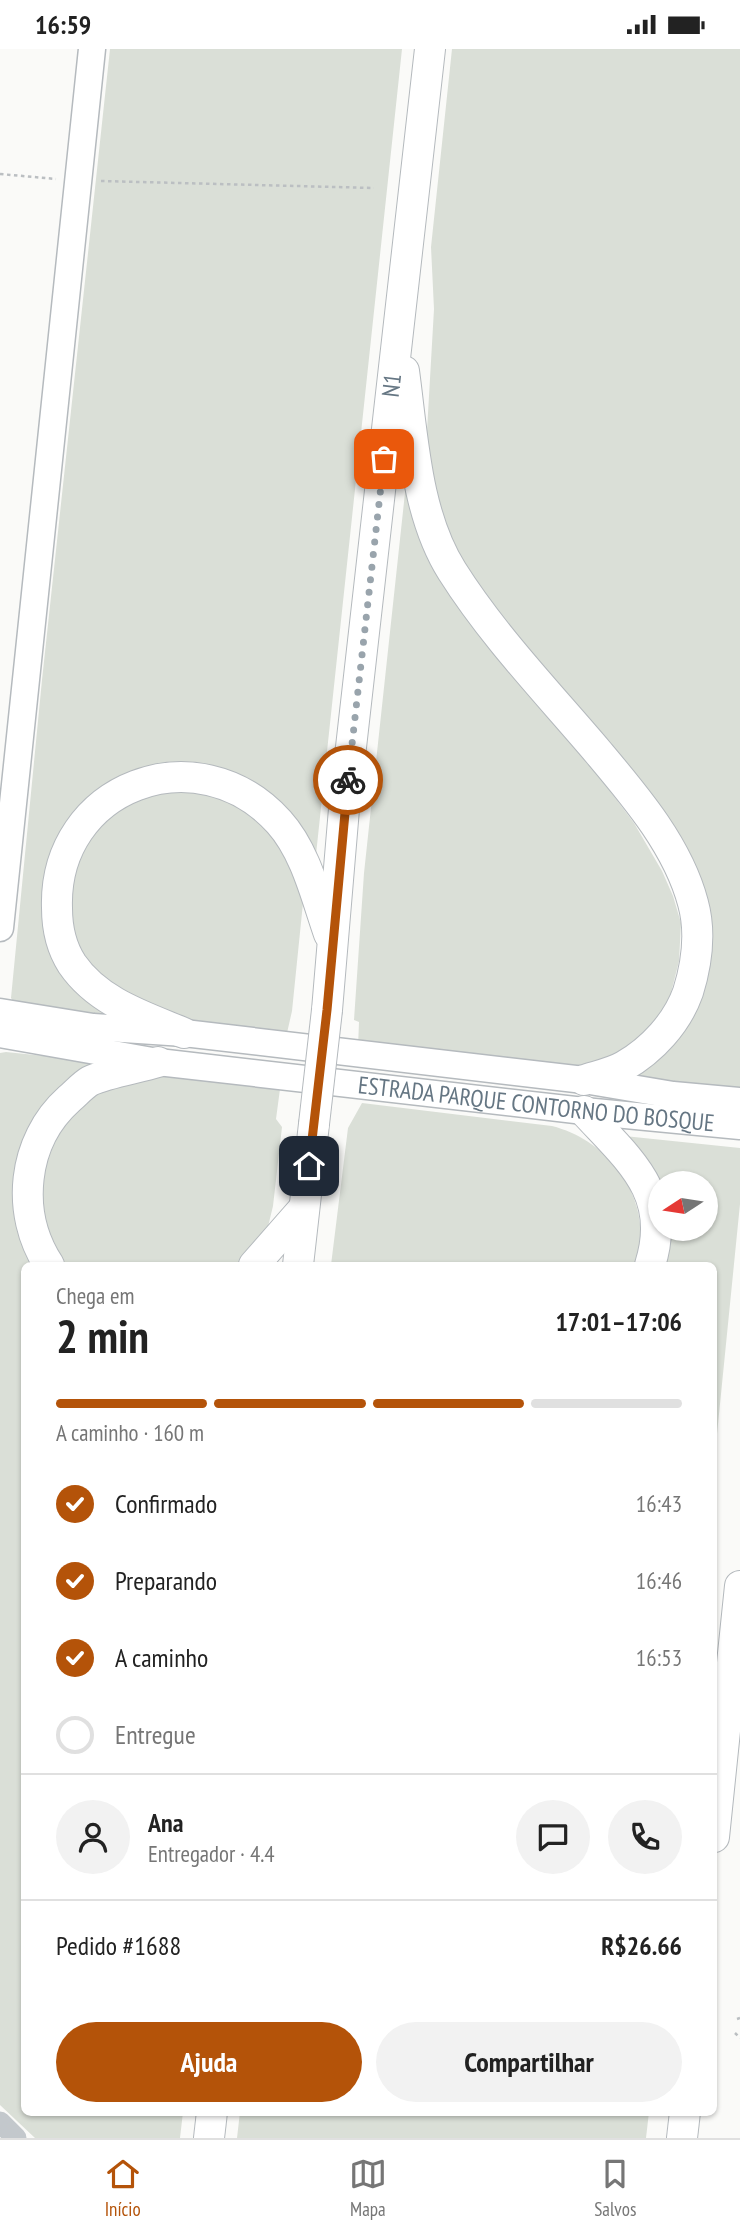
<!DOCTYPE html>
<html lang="pt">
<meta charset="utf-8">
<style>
body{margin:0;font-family:"PT Sans Narrow",sans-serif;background:#f2f2f2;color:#222;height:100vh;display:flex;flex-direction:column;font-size:26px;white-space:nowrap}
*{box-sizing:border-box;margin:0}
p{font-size:23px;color:#767676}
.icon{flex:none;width:38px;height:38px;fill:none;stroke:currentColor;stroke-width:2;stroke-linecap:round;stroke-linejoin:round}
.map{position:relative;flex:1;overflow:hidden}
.sheet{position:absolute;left:21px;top:1213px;width:696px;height:854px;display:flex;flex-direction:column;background:#fff;border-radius:10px;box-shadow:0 2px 5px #0004}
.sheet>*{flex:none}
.needle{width:46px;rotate:258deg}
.tools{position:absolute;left:648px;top:1122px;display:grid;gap:14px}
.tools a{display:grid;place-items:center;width:70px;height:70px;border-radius:50%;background:#fff;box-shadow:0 2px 5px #0004;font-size:35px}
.pin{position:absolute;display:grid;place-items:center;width:60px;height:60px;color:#fff;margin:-30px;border-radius:14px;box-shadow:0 4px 10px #0006}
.courier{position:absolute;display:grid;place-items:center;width:70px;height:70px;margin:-35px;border:5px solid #b45309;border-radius:50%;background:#fff;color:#222;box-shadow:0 2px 9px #0007}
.headline em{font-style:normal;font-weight:800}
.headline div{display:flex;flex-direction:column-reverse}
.headline{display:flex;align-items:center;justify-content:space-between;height:119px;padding:0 35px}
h1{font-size:46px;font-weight:800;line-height:52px}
.bar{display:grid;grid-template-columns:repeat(4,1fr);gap:10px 7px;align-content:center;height:84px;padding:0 35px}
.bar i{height:9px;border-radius:5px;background:#e0e0e0}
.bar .on{background:#b45309}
.bar p{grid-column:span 4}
.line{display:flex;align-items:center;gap:18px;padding:0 35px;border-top:2px solid #e0e0e0}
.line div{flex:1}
.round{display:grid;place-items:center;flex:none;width:74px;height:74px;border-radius:37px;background:#f2f2f2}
ol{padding:0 35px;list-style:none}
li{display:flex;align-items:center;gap:21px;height:77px}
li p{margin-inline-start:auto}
li .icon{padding:7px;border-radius:50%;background:#b45309;color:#fff;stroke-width:4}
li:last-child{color:#767676}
li i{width:38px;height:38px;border:4px solid #e0e0e0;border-radius:50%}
.action{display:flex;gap:14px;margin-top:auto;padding:14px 35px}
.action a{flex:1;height:80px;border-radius:42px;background:#b45309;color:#fff;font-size:28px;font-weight:800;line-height:80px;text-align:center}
.action a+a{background:#f2f2f2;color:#222}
.status{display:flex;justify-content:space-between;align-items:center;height:49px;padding:0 35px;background:#fff;direction:ltr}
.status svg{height:19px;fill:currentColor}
.dock{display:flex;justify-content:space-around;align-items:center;height:98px;border-top:2px solid #e0e0e0;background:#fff;font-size:19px;color:#767676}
.dock a{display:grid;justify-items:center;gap:4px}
.dock .on{color:#b45309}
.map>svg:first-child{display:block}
.green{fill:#dadfd7}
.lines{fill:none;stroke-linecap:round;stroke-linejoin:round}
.major-casing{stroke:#b5babe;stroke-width:29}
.highway-casing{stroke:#b4b9bd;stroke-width:32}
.path{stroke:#bbbfc2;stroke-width:2.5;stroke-dasharray:3.5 3.5;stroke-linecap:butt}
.minor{stroke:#c3c8cc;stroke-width:21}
.major{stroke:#fff;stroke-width:26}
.highway{stroke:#fff;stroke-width:30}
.highway-bridge-casing{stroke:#b4b9bd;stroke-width:32;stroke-linecap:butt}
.highway-bridge{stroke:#fff;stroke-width:30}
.done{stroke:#99a4ac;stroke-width:7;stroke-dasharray:0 12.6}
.route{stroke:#b45309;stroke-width:9}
.labels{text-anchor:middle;stroke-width:7;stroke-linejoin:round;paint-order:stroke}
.street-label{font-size:24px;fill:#657683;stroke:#fff}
</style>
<div class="status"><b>16:59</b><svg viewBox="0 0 49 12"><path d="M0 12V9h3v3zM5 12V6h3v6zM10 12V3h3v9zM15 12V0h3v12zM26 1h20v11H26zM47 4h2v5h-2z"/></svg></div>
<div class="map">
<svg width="740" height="2089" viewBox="0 0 740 2089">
<rect width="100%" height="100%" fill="#fafaf8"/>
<path class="green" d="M110,0H402L315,815L271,750L115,738L48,865L117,970L15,955L11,949L42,631Z
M452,0H740V1045L622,1026L670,987L692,844L448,507L426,399L434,260L431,198Z
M408,416L433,518L461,562L490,600L601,730L634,774L662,822L673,847L681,874L679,912L670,948L658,970L624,1003L582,1018L358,998L359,973L354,971L364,824Z
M176,739L217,741L252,758L295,809L303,854L292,962L287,984L202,975L146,960L109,942L80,908L69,869L68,853L80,802L103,772L143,747Z
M6,1003L122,1015L27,1094L37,1216H24V2063H183L180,2089H35L0,2056V1004Z
M160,1025L280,1040L276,1070L282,1078L273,1157L265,1190L243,1216H60L40,1164L47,1095L56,1080L107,1033Z
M362,1054L552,1077C614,1093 654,1154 637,1216H331L348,1079Z
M605,1085L740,1099V1155L714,1415V1216H663L669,1180H705V1134H660Z
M240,2063H649L646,2089H237Z"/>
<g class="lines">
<defs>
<g id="major">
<path d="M0,879L92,0"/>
<path d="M0,963L93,978L184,984L584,1031L673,1046L740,1052"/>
<path id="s1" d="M0,985L158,1013L584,1062L740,1077"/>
</g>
<g id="highway">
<path d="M404,322C413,388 416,465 452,522C493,587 548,644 598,703C635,747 678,797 693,854C701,883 697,914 688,943C677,974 652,1001 624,1017C612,1024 596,1027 584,1031"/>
<path id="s2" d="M327,961L344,760L430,0"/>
<path d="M184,984C143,967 98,953 72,915C61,898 57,879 57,859C53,737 198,683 279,773C306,803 316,848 329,885"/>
<path d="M584,1062C628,1110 673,1144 650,1216"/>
<path d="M49,1216C15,1164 22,1092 69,1050C76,1044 83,1036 90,1032C107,1024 139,1019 158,1013"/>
<path d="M254,1216L304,1159"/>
<path d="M298,1216L314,1075"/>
<path d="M714,1788L740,1537"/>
<path d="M209,2089L212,2063"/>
<path d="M682,2089L685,2063"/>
</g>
</defs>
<use href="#major" class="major-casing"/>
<use href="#highway" class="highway-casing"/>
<path class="path" d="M0,125L56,130
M101,132L374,139
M737,1970L740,1969
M735,1984L740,1989"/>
<path class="minor" d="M0,2073L16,2089"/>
<use href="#major" class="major"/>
<use href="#highway" class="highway"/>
<defs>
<path id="highway-bridge" d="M314,1075L327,961"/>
</defs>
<use href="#highway-bridge" class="highway-bridge-casing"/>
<use href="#highway-bridge" class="highway-bridge"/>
</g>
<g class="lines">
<path class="done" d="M348,731L384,410"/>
<path class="route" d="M309,1117L327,961L348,731"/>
</g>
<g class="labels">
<g class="street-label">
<text dy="8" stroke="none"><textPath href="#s2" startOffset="628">N1</textPath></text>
<text dy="8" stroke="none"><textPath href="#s1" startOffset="541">ESTRADA PARQUE CONTORNO DO BOSQUE</textPath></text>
</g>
</g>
</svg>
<div class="tools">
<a><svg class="needle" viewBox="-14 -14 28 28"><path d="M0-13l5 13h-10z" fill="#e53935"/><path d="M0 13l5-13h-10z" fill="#767676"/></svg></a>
</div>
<div class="pin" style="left:384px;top:410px;background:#ea580c"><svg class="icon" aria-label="bag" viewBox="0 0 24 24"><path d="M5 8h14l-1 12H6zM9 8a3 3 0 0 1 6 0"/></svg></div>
<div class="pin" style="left:309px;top:1117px;background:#1f2937"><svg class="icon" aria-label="home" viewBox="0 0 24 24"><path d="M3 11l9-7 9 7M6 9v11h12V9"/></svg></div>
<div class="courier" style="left:348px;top:731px"><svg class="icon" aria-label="bike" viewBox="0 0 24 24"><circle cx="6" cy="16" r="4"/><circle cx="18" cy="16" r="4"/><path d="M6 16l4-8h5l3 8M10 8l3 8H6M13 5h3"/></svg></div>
<section class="sheet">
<div class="headline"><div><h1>2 min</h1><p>Chega em</p></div><em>17:01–17:06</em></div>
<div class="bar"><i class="on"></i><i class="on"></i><i class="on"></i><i></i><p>A caminho · 160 m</p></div>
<ol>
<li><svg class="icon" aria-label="check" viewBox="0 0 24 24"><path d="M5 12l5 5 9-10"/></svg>Confirmado<p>16:43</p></li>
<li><svg class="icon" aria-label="check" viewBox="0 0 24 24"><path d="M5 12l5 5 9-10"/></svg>Preparando<p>16:46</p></li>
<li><svg class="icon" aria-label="check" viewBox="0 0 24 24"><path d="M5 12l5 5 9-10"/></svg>A caminho<p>16:53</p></li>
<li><i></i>Entregue</li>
</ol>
<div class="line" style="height:126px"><a class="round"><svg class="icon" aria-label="person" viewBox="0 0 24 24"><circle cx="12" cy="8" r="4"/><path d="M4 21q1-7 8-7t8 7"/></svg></a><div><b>Ana</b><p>Entregador · 4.4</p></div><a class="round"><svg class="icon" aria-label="chat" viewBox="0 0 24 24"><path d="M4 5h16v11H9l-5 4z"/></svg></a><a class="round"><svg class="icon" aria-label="phone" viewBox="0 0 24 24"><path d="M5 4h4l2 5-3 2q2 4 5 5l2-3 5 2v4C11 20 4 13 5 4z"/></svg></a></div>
<div class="line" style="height:91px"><div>Pedido #1688</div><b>R$26.66</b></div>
<div class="action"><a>Ajuda</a><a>Compartilhar</a></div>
</section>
</div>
<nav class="dock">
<a class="on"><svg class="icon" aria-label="home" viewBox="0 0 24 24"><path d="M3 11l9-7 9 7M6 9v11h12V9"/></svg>Início</a>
<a><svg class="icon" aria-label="map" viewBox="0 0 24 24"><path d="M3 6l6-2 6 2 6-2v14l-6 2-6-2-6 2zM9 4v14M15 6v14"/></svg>Mapa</a>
<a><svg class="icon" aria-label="saved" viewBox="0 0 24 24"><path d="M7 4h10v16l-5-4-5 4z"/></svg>Salvos</a>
</nav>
